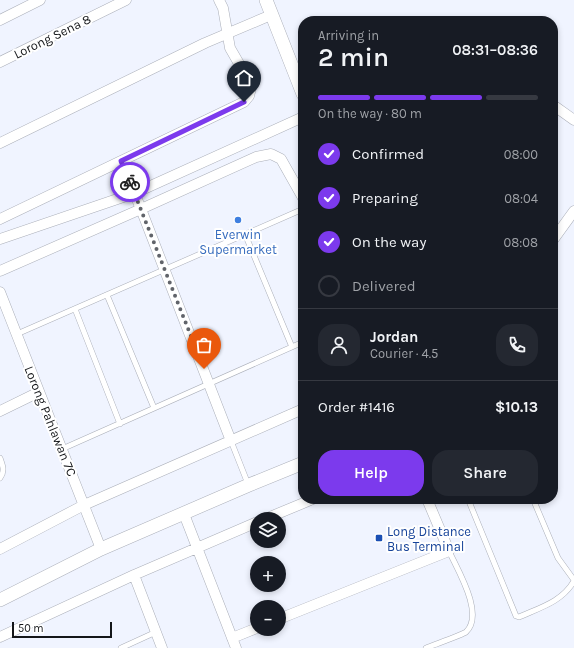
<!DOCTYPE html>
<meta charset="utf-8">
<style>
body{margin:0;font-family:Karla,sans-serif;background:#242831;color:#f1f3f6;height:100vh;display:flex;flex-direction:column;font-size:15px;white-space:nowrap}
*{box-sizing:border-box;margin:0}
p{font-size:13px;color:#9ea1a6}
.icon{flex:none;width:22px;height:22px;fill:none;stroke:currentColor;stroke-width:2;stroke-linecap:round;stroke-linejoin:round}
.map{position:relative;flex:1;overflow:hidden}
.panel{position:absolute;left:298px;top:16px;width:260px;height:488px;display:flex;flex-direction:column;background:#171b24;border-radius:16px;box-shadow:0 2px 6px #0003}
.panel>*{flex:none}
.buttons{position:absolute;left:250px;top:512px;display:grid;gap:8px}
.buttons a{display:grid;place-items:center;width:36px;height:36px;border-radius:50%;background:#171b24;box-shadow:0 2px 6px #0003;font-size:20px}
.scale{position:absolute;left:12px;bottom:10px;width:100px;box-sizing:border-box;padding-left:4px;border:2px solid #141619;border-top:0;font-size:11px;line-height:14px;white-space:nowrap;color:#141619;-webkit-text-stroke:3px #fff;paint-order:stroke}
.pin{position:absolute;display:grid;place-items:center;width:34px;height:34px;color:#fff;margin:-41px -17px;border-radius:50% 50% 50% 0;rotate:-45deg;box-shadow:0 0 4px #0007}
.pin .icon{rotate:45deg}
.courier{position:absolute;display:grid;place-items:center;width:40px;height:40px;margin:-20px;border:3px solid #7c3aed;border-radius:50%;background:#fff;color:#222;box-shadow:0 1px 5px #0007}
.headline em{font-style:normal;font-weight:600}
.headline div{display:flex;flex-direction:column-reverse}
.headline{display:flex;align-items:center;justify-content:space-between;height:68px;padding:0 20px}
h1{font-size:26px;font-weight:600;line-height:30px}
.bar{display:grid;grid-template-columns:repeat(4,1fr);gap:6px 4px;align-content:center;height:48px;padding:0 20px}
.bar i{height:5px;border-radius:3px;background:#363941}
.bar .current{background:#7c3aed}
.bar p{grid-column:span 4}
.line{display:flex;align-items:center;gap:10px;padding:0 20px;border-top:1px solid #363941}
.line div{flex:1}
.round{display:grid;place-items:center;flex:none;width:42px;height:42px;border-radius:16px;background:#242831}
ol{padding:0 20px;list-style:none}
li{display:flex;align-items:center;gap:12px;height:44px}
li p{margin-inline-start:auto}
li .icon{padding:4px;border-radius:50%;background:#7c3aed;color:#fff;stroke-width:4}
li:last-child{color:#9ea1a6}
li i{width:22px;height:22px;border:2px solid #363941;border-radius:50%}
.cta{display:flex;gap:8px;margin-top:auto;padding:8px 20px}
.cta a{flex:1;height:46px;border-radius:16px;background:#7c3aed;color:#fff;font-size:16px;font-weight:600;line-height:46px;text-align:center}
.cta a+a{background:#242831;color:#f1f3f6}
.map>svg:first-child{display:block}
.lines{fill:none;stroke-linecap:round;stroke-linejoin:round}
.service-casing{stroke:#abafb9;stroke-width:6}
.minor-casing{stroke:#abafb9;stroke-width:11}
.tertiary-casing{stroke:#abafb9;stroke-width:14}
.service{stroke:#fff;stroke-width:5}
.minor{stroke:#fff;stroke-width:10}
.tertiary{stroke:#fff;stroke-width:13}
.done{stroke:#61646a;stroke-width:4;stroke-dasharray:0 7.2}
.route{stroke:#7c3aed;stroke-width:5}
.shop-dot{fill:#3f7fe0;stroke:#fff;stroke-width:1.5}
.transit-dot{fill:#1a4fb4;stroke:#fff;stroke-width:1.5}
.labels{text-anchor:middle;stroke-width:4;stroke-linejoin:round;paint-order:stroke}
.street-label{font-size:13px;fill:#141619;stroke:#fff}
.shop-label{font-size:13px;fill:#366cbe;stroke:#fff}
.transit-label{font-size:13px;fill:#164399;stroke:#fff;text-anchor:start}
</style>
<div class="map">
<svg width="574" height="648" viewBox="0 0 574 648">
<rect width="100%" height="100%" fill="#f0f4ff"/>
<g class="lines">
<defs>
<path id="service" d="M245,234L292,347
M107,295L154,408
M75,309L120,424
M17,334L303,209
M231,441L248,484
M62,449L303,342
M0,458C3,466 5,471 0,478
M468,499L516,616L519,617C539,608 562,602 574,581
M533,499L558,558L574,580
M121,648L156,632
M426,648C433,645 462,635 466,632C485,614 457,569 449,551"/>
<path id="minor" d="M0,20L40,0
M0,62L126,0
M553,105L574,120
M0,143L205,43L271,15
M121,161L141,209L231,441
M0,219L244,102L249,96L251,88L249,81L230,48L223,8L219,0
M0,239L135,193L303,117
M553,240L574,211
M0,271L141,209L256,157L271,154L281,159L303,198
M0,292L101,549
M0,411L39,392
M184,514L236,648
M265,519L313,499
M0,549L84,505L303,409
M134,575L162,648
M279,619L449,551L427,499
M0,637L134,575L257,522
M232,638L257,628"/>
<path id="tertiary" d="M266,0L303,94
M0,600L101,549L249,485L303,463"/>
</defs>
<use href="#service" class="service-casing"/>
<use href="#minor" class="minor-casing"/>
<use href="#tertiary" class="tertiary-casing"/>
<use href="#service" class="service"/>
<use href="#minor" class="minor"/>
<use href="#tertiary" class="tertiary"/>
</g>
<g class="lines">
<path class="done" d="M130,182L204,369"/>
<path class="route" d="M130,182L121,161L244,102"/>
</g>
<circle class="shop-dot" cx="238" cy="220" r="4"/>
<rect class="transit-dot" x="375" y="534" width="8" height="8" rx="2"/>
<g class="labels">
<g class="street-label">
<text transform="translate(52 36) rotate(-26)" y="5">Lorong Sena 8</text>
<text transform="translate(51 421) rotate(68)" y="5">Lorong Pahlawan 7C</text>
</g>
<g class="shop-label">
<text x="238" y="239">Everwin<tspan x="238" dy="15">Supermarket</tspan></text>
</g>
<g class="transit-label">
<text x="387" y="536">Long Distance<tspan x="387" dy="15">Bus Terminal</tspan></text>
</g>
</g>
</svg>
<div class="buttons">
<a><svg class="icon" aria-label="layers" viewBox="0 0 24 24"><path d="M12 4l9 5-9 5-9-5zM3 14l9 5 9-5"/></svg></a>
<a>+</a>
<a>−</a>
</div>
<div class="scale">50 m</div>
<div class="pin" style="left:204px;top:369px;background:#ea580c"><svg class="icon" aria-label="bag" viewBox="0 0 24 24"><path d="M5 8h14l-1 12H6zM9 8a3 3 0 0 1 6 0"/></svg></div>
<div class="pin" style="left:244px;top:102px;background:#1f2937"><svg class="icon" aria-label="home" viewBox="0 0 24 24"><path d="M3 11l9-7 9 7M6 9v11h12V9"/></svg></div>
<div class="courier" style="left:130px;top:182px"><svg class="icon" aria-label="bike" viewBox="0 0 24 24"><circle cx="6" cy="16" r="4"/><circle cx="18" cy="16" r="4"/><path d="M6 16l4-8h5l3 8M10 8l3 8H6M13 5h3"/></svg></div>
<section class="panel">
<div class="headline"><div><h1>2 min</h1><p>Arriving in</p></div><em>08:31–08:36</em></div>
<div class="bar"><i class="current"></i><i class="current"></i><i class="current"></i><i></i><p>On the way · 80 m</p></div>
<ol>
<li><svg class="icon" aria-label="check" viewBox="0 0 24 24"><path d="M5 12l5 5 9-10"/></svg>Confirmed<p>08:00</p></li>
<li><svg class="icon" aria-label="check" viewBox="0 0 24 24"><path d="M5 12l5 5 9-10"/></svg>Preparing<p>08:04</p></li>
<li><svg class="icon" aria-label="check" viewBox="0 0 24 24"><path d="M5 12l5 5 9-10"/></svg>On the way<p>08:08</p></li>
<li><i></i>Delivered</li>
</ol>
<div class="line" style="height:72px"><a class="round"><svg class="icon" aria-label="person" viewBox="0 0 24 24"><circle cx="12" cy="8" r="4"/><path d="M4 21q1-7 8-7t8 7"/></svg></a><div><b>Jordan</b><p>Courier · 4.5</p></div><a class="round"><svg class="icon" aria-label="phone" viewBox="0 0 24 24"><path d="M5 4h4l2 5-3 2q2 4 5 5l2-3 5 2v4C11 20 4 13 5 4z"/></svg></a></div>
<div class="line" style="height:52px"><div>Order #1416</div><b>$10.13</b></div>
<div class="cta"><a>Help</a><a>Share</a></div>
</section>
</div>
